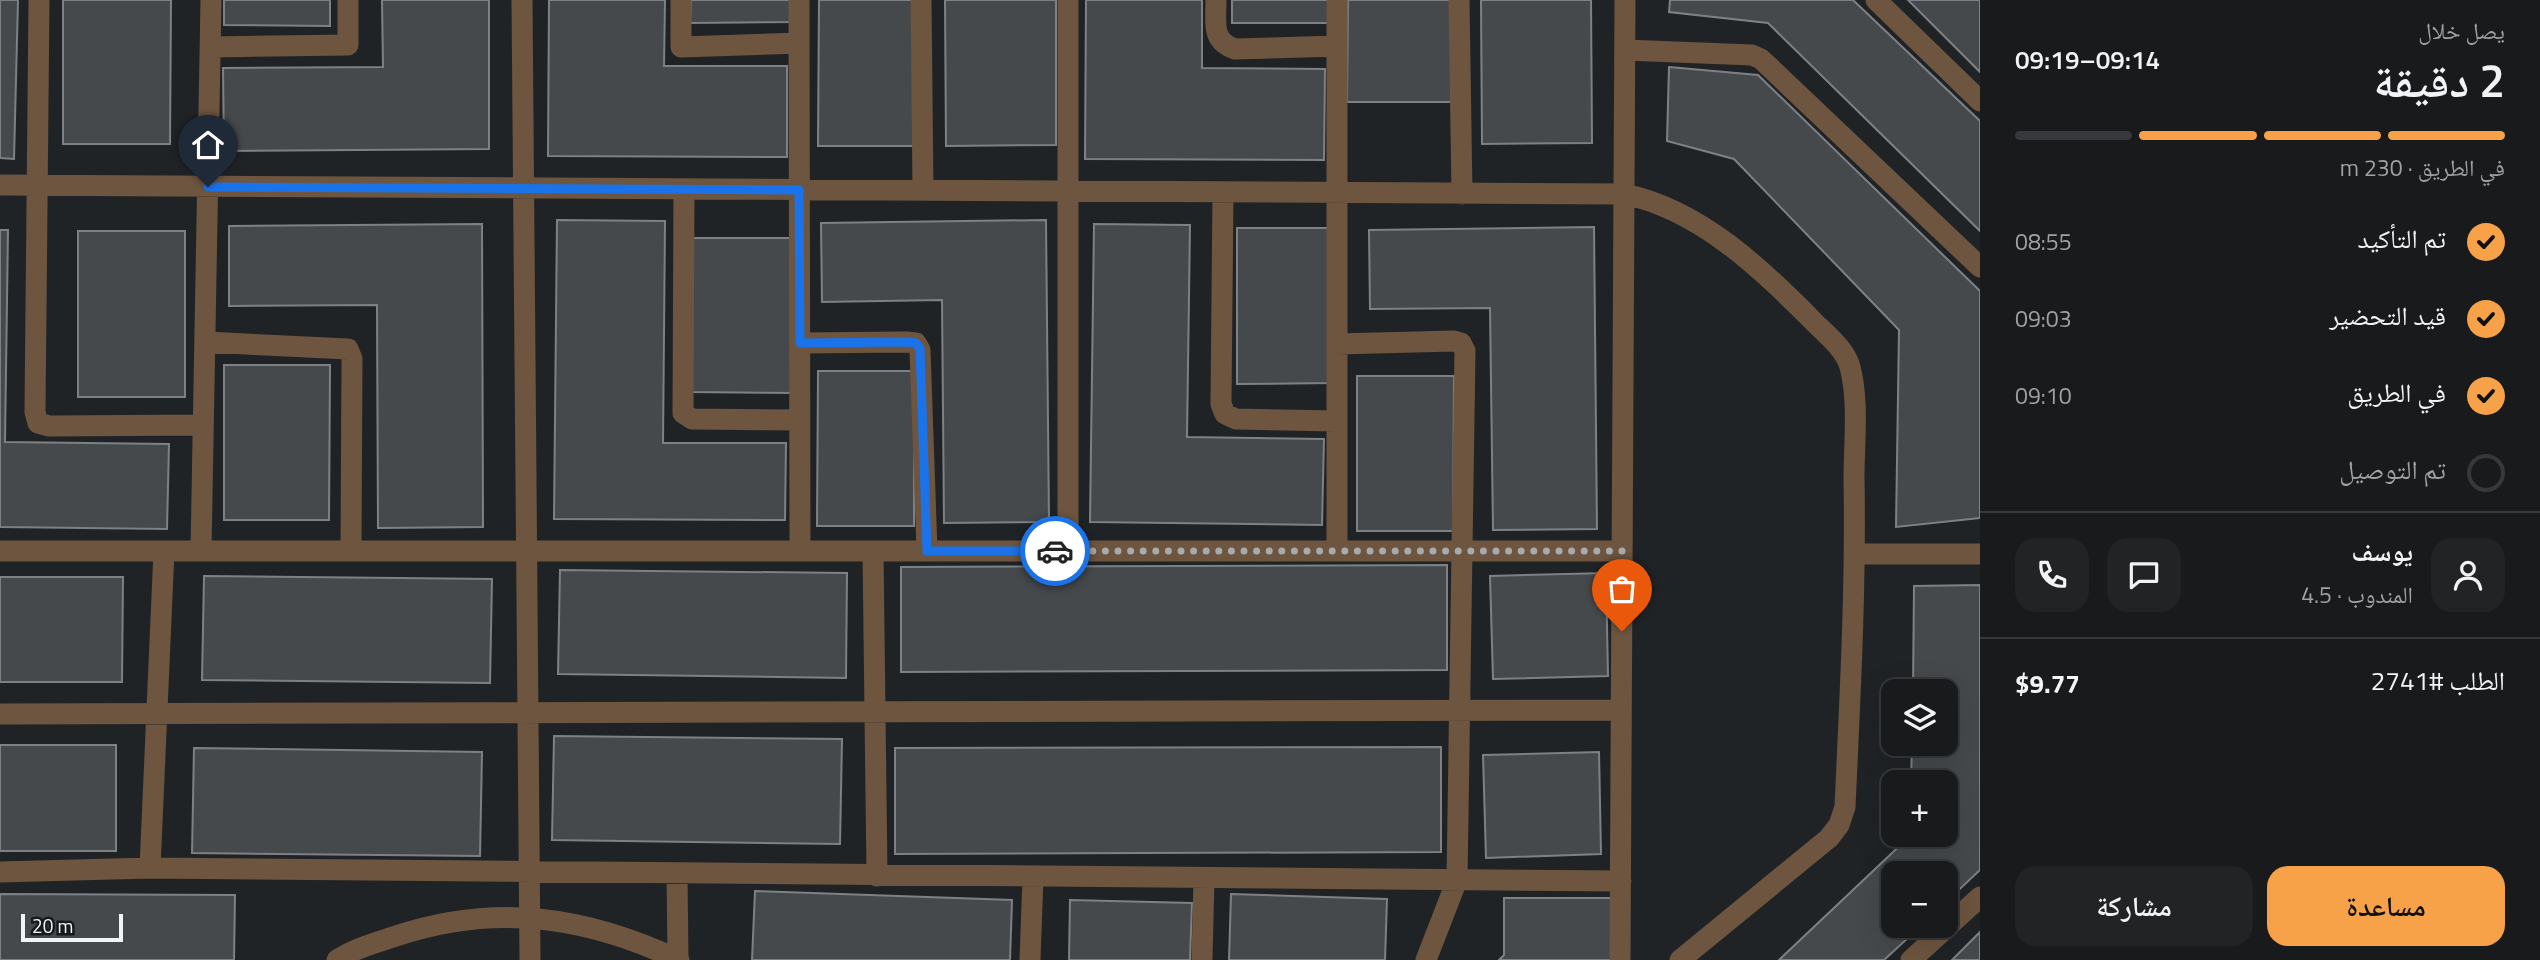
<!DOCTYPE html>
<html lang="ar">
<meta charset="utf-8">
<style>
body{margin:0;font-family:"Titillium Web","Noto Naskh Arabic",sans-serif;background:#212325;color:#f1f3f6;direction:rtl;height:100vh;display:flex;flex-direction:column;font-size:26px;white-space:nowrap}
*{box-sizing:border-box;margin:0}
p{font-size:23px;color:#9fa1a3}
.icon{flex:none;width:38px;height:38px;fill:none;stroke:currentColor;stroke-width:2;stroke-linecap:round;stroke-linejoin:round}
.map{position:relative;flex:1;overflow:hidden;direction:ltr}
.sheet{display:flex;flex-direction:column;background:#181a1c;width:560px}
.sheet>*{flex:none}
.tools{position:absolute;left:1881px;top:679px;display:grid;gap:14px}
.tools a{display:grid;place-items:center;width:77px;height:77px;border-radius:14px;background:#181a1c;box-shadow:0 7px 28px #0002,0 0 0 2px #36383b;font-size:35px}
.scale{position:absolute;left:21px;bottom:18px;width:102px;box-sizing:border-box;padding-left:7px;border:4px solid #f1f4f6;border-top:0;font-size:19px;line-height:24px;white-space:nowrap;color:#f1f4f6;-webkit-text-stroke:5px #171a1d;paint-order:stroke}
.pin{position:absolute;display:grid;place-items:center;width:60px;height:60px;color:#fff;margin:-72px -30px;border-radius:50% 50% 50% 0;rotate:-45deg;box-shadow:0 0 7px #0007}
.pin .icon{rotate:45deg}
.courier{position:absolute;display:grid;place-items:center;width:70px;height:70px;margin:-35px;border:5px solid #1a73e8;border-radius:50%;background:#fff;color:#222;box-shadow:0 2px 9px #0007}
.overview em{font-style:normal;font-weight:600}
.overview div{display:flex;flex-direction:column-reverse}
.overview{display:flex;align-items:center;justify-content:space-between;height:119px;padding:0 35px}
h1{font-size:46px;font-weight:600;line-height:52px}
.bar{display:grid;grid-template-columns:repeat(4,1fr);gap:10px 7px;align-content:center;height:84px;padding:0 35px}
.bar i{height:9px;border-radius:5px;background:#36383b}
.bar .on{background:#f7a248}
.bar p{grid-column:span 4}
.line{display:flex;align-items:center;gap:18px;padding:0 35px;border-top:2px solid #36383b}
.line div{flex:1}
.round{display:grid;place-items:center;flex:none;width:74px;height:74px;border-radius:21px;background:#212325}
ol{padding:0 35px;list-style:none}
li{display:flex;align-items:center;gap:21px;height:77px}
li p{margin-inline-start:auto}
li .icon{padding:7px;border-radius:50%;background:#f7a248;color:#111;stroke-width:4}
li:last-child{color:#9fa1a3}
li i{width:38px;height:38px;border:4px solid #36383b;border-radius:50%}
.primary-button{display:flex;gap:14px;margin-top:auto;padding:14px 35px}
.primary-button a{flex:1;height:80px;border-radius:21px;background:#f7a248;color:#111;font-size:28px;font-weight:600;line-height:80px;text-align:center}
.primary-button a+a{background:#212325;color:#f1f3f6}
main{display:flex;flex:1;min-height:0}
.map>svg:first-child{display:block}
.building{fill:#45494c;stroke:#7d8185;stroke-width:2}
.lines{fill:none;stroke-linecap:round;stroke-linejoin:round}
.minor{stroke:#6d553f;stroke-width:21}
.done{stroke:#a8abad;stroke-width:7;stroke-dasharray:0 12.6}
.route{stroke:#1a73e8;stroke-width:9}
</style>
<main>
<section class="sheet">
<div class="overview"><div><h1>2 دقيقة</h1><p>يصل خلال</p></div><em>09:14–09:19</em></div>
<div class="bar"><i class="on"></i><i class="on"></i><i class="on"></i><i></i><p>في الطريق · 230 m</p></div>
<ol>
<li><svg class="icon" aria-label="check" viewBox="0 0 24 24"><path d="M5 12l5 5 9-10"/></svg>تم التأكيد<p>08:55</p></li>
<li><svg class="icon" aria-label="check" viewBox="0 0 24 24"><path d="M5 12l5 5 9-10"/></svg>قيد التحضير<p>09:03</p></li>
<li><svg class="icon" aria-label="check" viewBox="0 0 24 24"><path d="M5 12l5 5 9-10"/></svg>في الطريق<p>09:10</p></li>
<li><i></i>تم التوصيل</li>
</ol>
<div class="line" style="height:126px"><a class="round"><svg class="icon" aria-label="person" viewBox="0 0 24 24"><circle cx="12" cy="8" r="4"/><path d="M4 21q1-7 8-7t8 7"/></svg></a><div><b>يوسف</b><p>المندوب · 4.5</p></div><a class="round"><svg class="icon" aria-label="chat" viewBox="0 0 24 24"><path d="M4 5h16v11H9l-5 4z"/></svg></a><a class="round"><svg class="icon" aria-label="phone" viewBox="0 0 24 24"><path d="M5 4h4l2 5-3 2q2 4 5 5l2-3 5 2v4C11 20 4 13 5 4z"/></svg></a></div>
<div class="line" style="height:91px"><div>الطلب #2741</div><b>$9.77</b></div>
<div class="primary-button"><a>مساعدة</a><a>مشاركة</a></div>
</section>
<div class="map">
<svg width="1980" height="960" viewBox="0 0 1980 960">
<rect width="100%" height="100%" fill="#202326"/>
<path class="building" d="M0,0H18L14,159L0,158Z
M63,0H171L170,144H63Z
M224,0H330V26L224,25Z
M382,0H489V149L224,151L223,68L383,67Z
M549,0H665L664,66H787V157L548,156Z
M691,0H796V22L690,23Z
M819,0H914L913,146H818Z
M945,0H1056V145L946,146Z
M1086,0H1202V68L1325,69L1324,160L1085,159Z
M1232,0H1329V23H1232Z
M1348,0H1453V102H1347Z
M1481,0H1591L1592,143L1482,144Z
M1670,0H1853L1980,121V231L1768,23L1669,12Z
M1908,0H1980V72Z
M1669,67L1758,75L1980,291V518L1896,527L1899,330L1734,159L1667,141Z
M557,220L665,221L663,443H786L785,520L554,519Z
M1046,220L1049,522L944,523L942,300L822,302L821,223Z
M482,224L483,527L378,528L377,305L229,306V226Z
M1094,224L1190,225L1187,437L1324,439L1322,525L1090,522Z
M1594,227L1597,529L1493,530L1490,308L1370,309L1369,230Z
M1237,228H1334V383L1237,384Z
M0,230H8L5,442L169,444L167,529L0,527Z
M78,231H185V397H78Z
M690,238H796L795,393L690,392Z
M224,365H330L329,520H224Z
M818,371H914V526H817Z
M1357,376H1454L1453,531H1357Z
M1447,565V670L901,672V567Z
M560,570L847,573L846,678L558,674Z
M1606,573L1608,676L1493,679L1490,576Z
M204,576L492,579L490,683L202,680Z
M0,577H123L122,682H0Z
M1980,585V870L1946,902V873H1894V926H1921L1884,960H1779L1911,835H1946V782H1911L1912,744H1946V691H1913L1914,586Z
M554,736L842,739L840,844L552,840Z
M0,745H116V851H0Z
M1441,747V852L895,854V748Z
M194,748L482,752L480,856L192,853Z
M1599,752L1601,854L1486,858L1483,755Z
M755,891L1012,900L1010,960H752Z
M0,894L235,895L234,960H0Z
M1231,894L1387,899L1385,960H1229Z
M1504,898H1612V960H1499L1504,955Z
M1070,900L1192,903L1190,960H1069Z
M1980,932V960H1952Z"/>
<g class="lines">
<path class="minor" d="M39,0L35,412L38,423L49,426L203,425
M522,0L530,960
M681,0V47L799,43
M799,0L800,551
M921,0L923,190
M1068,0V551
M1216,0C1216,23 1211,41 1235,49L1337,46
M1459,0L1462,194
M1876,0L1980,101
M211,47L348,45V0
M1625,50L1752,55L1761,59L1980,267
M0,185L1624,194C1699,209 1762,269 1814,322C1827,335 1845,349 1850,367C1859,401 1854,443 1854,478C1856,588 1850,697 1845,807L1839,825L1829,838L1680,960
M684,190L683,413L692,419L799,420
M1223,192L1221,404L1225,414L1236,419L1337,421
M205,342L348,349L352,359L351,551
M800,343L906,342L916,343L920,350L927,551
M1337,344L1454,341L1461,343L1465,351L1457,880L1426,960
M0,551H1622
M201,551L211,0
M873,551L877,876
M1337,551V0
M1855,554H1980
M0,714L1621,710
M150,868L164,551
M0,872L150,868L1621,881
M677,874L678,959
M337,960C355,948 375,943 396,936C496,903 585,916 679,960
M1030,960L1033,877
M1202,960L1204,878
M1620,960L1625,0
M1911,960L1980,897"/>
</g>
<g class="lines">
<path class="done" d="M1055,551H1622V631"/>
<path class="route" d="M208,187L799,190L800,343L906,342L916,343L920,349L927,551H1055"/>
</g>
</svg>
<div class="tools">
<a><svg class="icon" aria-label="layers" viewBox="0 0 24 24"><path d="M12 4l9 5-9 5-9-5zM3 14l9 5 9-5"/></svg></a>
<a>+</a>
<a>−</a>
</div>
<div class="scale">20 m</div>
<div class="pin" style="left:1622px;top:631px;background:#ea580c"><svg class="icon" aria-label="bag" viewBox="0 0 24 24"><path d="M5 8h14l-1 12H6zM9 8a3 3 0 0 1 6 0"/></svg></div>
<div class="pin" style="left:208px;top:187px;background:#1f2937"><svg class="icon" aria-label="home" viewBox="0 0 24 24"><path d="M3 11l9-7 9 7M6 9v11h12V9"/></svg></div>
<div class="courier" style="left:1055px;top:551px"><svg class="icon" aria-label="car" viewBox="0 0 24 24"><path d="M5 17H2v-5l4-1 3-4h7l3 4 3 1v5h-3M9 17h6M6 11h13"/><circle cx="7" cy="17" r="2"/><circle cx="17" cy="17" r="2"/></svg></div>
</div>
</main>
